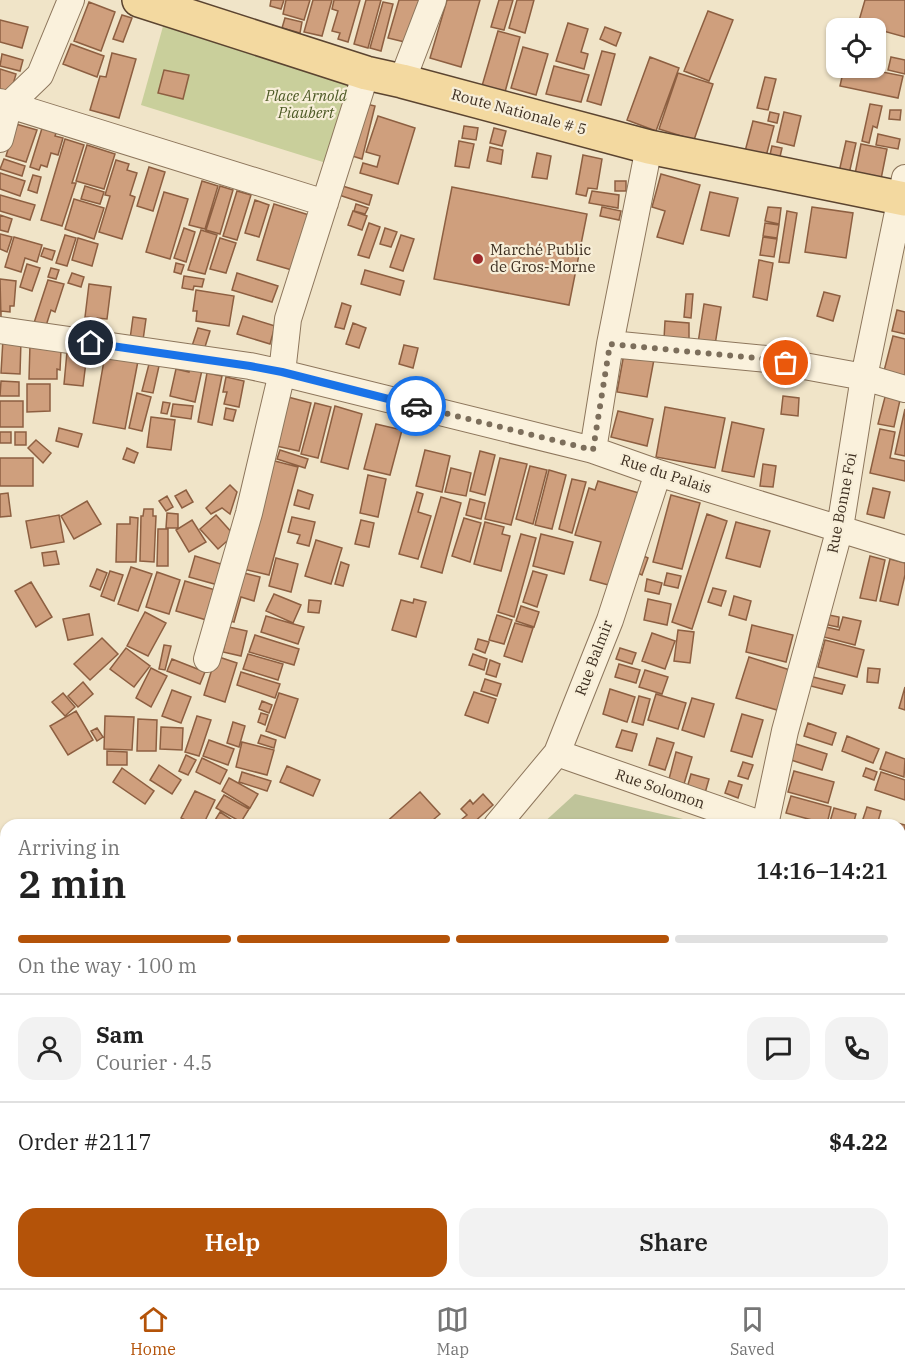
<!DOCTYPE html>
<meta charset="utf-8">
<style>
body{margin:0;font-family:"IBM Plex Serif",serif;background:#f2f2f2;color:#222;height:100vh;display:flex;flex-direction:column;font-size:22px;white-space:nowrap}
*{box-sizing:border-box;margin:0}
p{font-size:20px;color:#767676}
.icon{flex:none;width:33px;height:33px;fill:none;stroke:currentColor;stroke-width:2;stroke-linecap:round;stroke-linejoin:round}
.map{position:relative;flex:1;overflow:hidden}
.panel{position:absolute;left:0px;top:819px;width:906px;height:470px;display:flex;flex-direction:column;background:#fff;border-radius:18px 18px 0 0;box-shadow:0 2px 4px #0004}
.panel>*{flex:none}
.tools{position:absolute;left:826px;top:18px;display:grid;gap:12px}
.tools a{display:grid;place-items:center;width:60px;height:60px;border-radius:12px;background:#fff;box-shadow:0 2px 4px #0004;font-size:30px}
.pin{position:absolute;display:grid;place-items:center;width:51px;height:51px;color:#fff;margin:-26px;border:3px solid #fff;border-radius:50%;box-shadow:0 2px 6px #0007}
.courier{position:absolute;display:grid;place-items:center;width:60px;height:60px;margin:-30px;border:4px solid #1a73e8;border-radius:50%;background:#fff;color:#222;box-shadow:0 2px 8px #0007}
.head em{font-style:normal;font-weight:600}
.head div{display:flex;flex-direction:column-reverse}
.head{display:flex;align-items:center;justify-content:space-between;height:102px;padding:0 18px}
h1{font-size:39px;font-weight:600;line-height:45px}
.bar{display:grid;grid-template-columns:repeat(4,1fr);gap:9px 6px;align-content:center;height:72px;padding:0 18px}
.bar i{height:8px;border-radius:4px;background:#e0e0e0}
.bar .current{background:#b45309}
.bar p{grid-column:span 4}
.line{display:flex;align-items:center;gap:15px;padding:0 18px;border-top:2px solid #e0e0e0}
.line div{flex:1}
.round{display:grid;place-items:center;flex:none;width:63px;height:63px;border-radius:18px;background:#f2f2f2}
.action{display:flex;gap:12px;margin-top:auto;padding:12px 18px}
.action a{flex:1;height:69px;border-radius:18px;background:#b45309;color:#fff;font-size:24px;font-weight:600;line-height:69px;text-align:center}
.action a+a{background:#f2f2f2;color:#222}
.menu{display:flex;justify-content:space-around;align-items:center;height:84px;border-top:2px solid #e0e0e0;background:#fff;font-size:16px;color:#767676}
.menu a{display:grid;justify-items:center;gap:3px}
.menu .current{color:#b45309}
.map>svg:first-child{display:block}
.green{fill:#c9cf9b}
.cemetery{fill:#bfc49a}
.building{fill:#cf9f7d;stroke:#8d5f41;stroke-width:1.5}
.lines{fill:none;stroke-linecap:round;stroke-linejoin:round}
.minor-casing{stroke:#8d765c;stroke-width:28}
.major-casing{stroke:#5b4430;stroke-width:36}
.minor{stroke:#faf1dc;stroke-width:26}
.major{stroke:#f3d9a0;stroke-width:33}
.done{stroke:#7c6e5b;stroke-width:6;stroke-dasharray:0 10.8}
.route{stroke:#1a73e8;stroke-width:8}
.poi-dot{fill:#9e2a2b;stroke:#f7eed8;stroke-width:2}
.labels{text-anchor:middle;stroke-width:4.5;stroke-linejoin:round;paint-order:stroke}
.park-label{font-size:15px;font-style:italic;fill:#4d5a26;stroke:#f7eed8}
.street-label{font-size:15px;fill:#3d2e20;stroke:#f7eed8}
.poi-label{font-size:15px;fill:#3d2e20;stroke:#f7eed8;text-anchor:start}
</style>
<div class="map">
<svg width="905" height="1288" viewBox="0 0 905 1288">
<rect width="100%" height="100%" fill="#f0e4c8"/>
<path class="green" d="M167,12L370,72L339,167L141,105Z"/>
<path class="cemetery" d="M575,794L709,825H541Z"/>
<path class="building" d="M271,0H284L281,9L270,6Z
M286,0H310L304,20L283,14Z
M313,0H332L322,36L304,32Z
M334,0H360L348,42L338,39L340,33L332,31L338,11L332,9Z
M366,0H381L368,48L354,44Z
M399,0H421L409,43L388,38Z
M447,0H480L461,67L430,58Z
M499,0H513L504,30L491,27Z
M517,0H534L525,33L509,28Z
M865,0H905V37L858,24Z
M89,2L115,12L101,51L74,41Z
M383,2L393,4L381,51L370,48Z
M708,11L733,20L709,81L684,71Z
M122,15L132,18L123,42L113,39Z
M285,18L302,22L300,33L282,28Z
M0,20L28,27L22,48L0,42Z
M568,23L588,29L581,52L588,54L584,69L556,61Z
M605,27L621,33L616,46L600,39Z
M498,31L520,37L505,92L482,86Z
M71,44L104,56L97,77L63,64Z
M523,47L548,54L536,95L511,88Z
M602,51L615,54L601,105L587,101Z
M112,53L136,59L119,118L90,110L100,76L106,77Z
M2,54L23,60L20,71L0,66Z
M650,57L679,68L656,131L627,120Z
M891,57L905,60V74L888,70Z
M554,66L589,75L581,102L546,94Z
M844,68H862L903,76L898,98L840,86Z
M0,69L16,74L10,95L0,92Z
M164,70L189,75L183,99L158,93Z
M678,73L713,84L694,140L659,129Z
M765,77L776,79L768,110L757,108Z
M362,103L375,106L362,159L349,155Z
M870,104L882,106L877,128L873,126L869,143L862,141Z
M890,110H901L900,120L889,119Z
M770,112L779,114L777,123L768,121Z
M784,112L801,116L794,146L777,142Z
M378,116L415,128L398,184L360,173L363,163L377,167L380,156L366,152Z
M753,121L774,126L764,164L743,159Z
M16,124L37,130L26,162L6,156Z
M43,125L57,130L55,136L63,138L58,155L51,153L47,167L41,165L39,170L30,167Z
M464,126L478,128L476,140L462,138Z
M494,128L506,131L502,146L490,143Z
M878,134L900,139L898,149L876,145Z
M65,139L84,145L72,183H76L62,226L41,220Z
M459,141L474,144L469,168L455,166Z
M846,141L856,143L849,174L839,172Z
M861,144L887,149L880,184L854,179Z
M87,145L115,154L104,189L76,181Z
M772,146L782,148L779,161L769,159Z
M490,147L503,150L501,164L487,161Z
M537,153L551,156L547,179L532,177Z
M583,155L602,159L597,189L588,188L586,196L576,194Z
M4,159L25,166L22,176L0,169Z
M116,160L129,164L127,170L137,173L130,195L135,197L122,239L99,232L110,196L105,195Z
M149,167L165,172L153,211L137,206Z
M0,173L25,181L20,196L0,189Z
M661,174L700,185L683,244L657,237L665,211L652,207Z
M33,175L41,177L37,193L28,190Z
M202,181L218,186L205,229L189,225Z
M615,181H626V191H615Z
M336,184L372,195L369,205L333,193Z
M85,186L104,192L100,204L81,199Z
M220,186L233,190L220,234L206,230Z
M452,187L587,214L569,305L434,279Z
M237,191L251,195L237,240L223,236Z
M592,191L619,195L618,208L589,203Z
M164,192L188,199L170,259L146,252Z
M710,192L738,198L729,236L701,230Z
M0,195L35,205L30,220L0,211Z
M74,199L104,208L94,239L65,229Z
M255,200L269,205L259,237L245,233Z
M274,204L309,215L292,270L257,260Z
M356,204L368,208L365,214L354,211Z
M602,207L621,211L619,220L600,216Z
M768,207L781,208L779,224L765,221Z
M812,207L853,213L846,258L805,252Z
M353,211L367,216L362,230L348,225Z
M787,211L797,213L789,263L779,262Z
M0,215L12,219L8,232L0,230Z
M369,223L380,227L369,258L358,255Z
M765,223L779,225L777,238L763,236Z
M184,228L195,232L186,262L174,258Z
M385,228L397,232L391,247L380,244Z
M201,230L217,235L205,274L188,270Z
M0,234L12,237L7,252L0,249Z
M65,235L76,238L67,266L56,263Z
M401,235L414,239L403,271L390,267Z
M14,237L42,245L37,262L25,258L21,272L5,267Z
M763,237L777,239L774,257L760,255Z
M78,238L98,244L92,266L72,260Z
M220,238L236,243L226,273L210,269Z
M44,248L55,251L52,260L41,256Z
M759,260L773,263L767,300L753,297Z
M176,263L184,265L181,274L174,272Z
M27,264L40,268L32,291L20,287Z
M51,268L59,270L56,279L48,277Z
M365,270L404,281L400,295L361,284Z
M72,273L84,277L81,287L68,283Z
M237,273L278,286L272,302L232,290Z
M184,276L204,279L202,287L194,286L193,290L182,288Z
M0,279L16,281L14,306H10V312L1,311V320Z
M48,280L64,284L55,312L51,310L45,329L33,326Z
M89,284L111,287L107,319L85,317Z
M196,290L234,296L229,326L196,321L197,311H193Z
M824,292L840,296L833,321L817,316Z
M686,294H693L691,318L684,317Z
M342,303L351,306L344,329L335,327Z
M704,304L721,307L715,345L698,343Z
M897,310L905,312V334L892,331Z
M243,316L275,326L270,344L237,334Z
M133,317L146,319L143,340L130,339Z
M665,321L689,323V340L664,339Z
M353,323L366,328L359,348L346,344Z
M198,328L210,331L204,350L192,346Z
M893,336L905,339V376L884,371Z
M3,339L21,340L20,374L1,373Z
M30,344H47V350H61L60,370L57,369V379H29Z
M404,345L418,348L413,368L399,364Z
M625,348L655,354L647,397L617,392Z
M67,352L87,354L83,386L64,384Z
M105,355L138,361L125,429L93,423Z
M149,364L159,366L153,393L142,391Z
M190,368L202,370L195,402L170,396L176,369L189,372Z
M207,373L222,376L212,425L198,422Z
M226,377L244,381L239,407L224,404L227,392H223Z
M1,381L19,382V396H0Z
M27,384H50V411L27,412Z
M137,393L151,397L142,431L129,428Z
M783,396L799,398L798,416L781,414Z
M288,397L311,403L299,451L276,446Z
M885,397L900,400L894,427L878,424Z
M0,401H23V427H0Z
M163,402L170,403L167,414L161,413Z
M315,403L331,407L318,458L301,454Z
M173,404L193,406L191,419L171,416Z
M335,406L362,414L348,469L321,462Z
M665,407L725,418L715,468L656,457Z
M226,408L236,410L233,421L224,419Z
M905,409V456L895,454Z
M618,411L653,419L647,446L611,437Z
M151,417L175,420L171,450L147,447Z
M732,422L764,429L754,477L722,471Z
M376,424L402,430L390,475L364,469Z
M59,428L82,434L78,447L56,441Z
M880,429L895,432L890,458L905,461V481L870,473Z
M0,432H11V443H0Z
M15,432H26V445H15Z
M36,440L51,453L43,463L28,448Z
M127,448L138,453L134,463L123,459Z
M280,450L308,459L305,468L277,459Z
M425,450L450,456L442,492L416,486Z
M480,451L495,455L485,495L470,491Z
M0,458H33V486H0Z
M500,458L527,464L511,525L485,519Z
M271,460L298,467L269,575L243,569Z
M763,464L776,466L773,487L760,486Z
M530,466L547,470L533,524L516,519Z
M451,468L471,473L466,496L445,492Z
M549,470L566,475L552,529L535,525Z
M368,475L386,479L378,517L360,513Z
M572,479L586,482L572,533L559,529Z
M598,481L639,493L612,586L590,580L601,542L575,535L589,488L595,490Z
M230,485L237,492L230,514L222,508L211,514L206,508Z
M873,488L890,492L884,518L867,514Z
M186,490L193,502L182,508L175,496Z
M298,490L313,495L309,509L294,505Z
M417,492L423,494L418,512L431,516L418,559L399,554Z
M8,493L11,516L0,517V494Z
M671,495L700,503L682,569L653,562Z
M167,496L173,507L166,511L159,501Z
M441,497L461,503L442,573L421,567Z
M470,499L485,503L481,519L466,515Z
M87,501L101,524L74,539L61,516Z
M144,509H153V516H156L154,562L140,561L141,516H143Z
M167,513L178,514V528H166Z
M707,514L727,521L692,629L672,622Z
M59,515L64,542L31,548L26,521Z
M216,515L234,535L218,549L200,529Z
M130,517L138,518L136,562H116L117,524H130Z
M292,517L315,522L309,546L297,543L300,535L288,532Z
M464,518L481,523L470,562L452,556Z
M192,520L206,542L189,552L176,530Z
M361,520L374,523L369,547L355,544Z
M485,522L504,527L502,534L510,536L501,571L474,564Z
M736,522L770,531L760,567L726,558Z
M158,529H168V566H157Z
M521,534L536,538L514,617L498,612Z
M541,534L573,542L564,574L533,566Z
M316,540L342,548L331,584L305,576Z
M56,551L59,564L44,566L42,553Z
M639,554L648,558L642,575L633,571Z
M195,556L224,565L218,585L189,577Z
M870,556L885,560L876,601L860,598Z
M276,558L298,564L291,592L269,586Z
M890,559L905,563V575L898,605L880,601Z
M341,562L349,565L343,586L335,584Z
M131,567L152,574L138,611L118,604Z
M97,569L107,573L100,590L90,586Z
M110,571L123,575L114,601L101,596Z
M236,571L260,577L254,601L241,597L234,622L223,619Z
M533,571L547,575L537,607L523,602Z
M157,572L180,580L169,614L146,607Z
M667,573L681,576L678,588L664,585Z
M647,579L662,583L659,594L645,591Z
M185,581L222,592L213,622L176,611Z
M31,582L52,617L36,627L15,591Z
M713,588L726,591L721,606L708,602Z
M274,594L301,605L293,623L266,611Z
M734,596L751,601L746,620L729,615Z
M414,599L426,602L416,637L392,630L401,600L413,603Z
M648,599L671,604L667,625L644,620Z
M309,600L321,601L319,613L308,612Z
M521,606L539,612L534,627L516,621Z
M145,612L166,623L148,656L127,646Z
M89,614L93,635L68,640L63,619Z
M497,615L512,620L504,644L489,640Z
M829,615L839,617L838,627L828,625Z
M266,616L304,627L298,644L261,632Z
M843,617L861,621L855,645L824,637L826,627L839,630Z
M515,623L533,628L522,662L504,656Z
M752,625L793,635L786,662L746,652Z
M229,627L247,631L241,656L223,652Z
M678,630L694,632L690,663L674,661Z
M652,633L675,641L665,669L642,661Z
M255,635L299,649L294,665L249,652Z
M102,638L118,654L90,680L74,664Z
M478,639L489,642L485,653L475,649Z
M825,640L864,650L857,677L818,667Z
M164,645L171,646L165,670L159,669Z
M126,648L150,666L134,687L110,669Z
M620,648L636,653L632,664L616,659Z
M248,654L283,664L278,680L243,669Z
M473,654L487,659L484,670L469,665Z
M216,656L237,663L225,702L204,695Z
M749,657L790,670L777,710L736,698Z
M172,659L205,672L200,684L167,671Z
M490,660L500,664L496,677L486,674Z
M619,664L640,670L636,683L615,677Z
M151,668L167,676L151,707L136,698Z
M868,668L880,669L878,683L867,682Z
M645,670L668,677L662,694L639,687Z
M241,672L280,684L275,698L237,685Z
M809,676L845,685L842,694L807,685Z
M485,679L501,684L497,696L481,691Z
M83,682L93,694L78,707L68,696Z
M905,687V710L899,708Z
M610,689L635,697L627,722L603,714Z
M172,690L191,697L181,723L162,716Z
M474,692L496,699L488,723L465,715Z
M63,693L75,707L65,716L52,702Z
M279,693L298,699L285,738L266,731Z
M656,694L686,703L678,729L648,720Z
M639,696L650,699L643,725L632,722Z
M692,698L714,704L704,737L682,730Z
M262,701L272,705L269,713L259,709Z
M76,711L93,740L68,755L50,726Z
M261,713L268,715L265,725L258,722Z
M742,714L763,720L752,757L731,751Z
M105,716L134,717L132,750L104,749Z
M197,716L211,720L199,756L185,752Z
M138,719L157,720L156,751H137Z
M233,722L245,726L239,747L227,743Z
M808,723L836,733L832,745L804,736Z
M161,727L183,728L182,750L160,749Z
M97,728L103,737L97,741L91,731Z
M622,730L637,734L632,751L616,747Z
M261,735L276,740L274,748L258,743Z
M847,736L879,749L873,763L842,751Z
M657,738L674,743L665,770L649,765Z
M209,740L234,749L228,765L203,756Z
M242,742L274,750L267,775L236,767Z
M796,744L827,754L822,770L791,760Z
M107,751L127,752V765H107Z
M676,752L692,757L684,784L669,779Z
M886,752L905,759L904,777L880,769Z
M186,755L196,760L188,775L179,771Z
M202,758L227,770L220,784L196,772Z
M743,762L753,765L748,779L738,776Z
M159,765L181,780L172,794L150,780Z
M287,766L320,780L313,796L280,782Z
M122,768L154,791L145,804L113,782Z
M866,768L877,772L874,780L863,776Z
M794,771L834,782L828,803L788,792Z
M242,772L271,781L267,791L239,782Z
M881,772L905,780V800L875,790Z
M691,774L709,779L705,793L687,788Z
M229,778L258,794L250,808L222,791Z
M729,781L742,785L738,798L725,793Z
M195,791L215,800L203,825H196L181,818Z
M420,792L440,814L427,825H383Z
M483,794L493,805L471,825H467L461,820L467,815L461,809L470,800L473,804Z
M224,795L249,809L241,822L216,808Z
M791,796L831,807L827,824L786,813Z
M867,807L881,811L877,825H861Z
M834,808L856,814L853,825H829Z
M220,812L240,825H212Z
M897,823L905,825V846L900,845V825H896Z
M904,887H905V923L900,921V910Z
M905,1177V1198L900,1199V1178Z
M905,1203V1225L900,1226V1204Z
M900,1248H905V1280H900Z
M621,1282H640L639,1288H621Z"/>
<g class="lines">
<defs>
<path id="minor" d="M402,81L433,0
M0,102L325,203
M0,139L9,105L40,75L71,0
M0,330L250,366L282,373L593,450L658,473L905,549
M610,344L766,359L864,377L905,389
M593,450L610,344L649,147
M207,659L249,513L282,373L288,319L366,73
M557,753L763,825
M497,825L557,753L610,620L658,473
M765,825L785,731L840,528L864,377L905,178
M900,864H905
M900,1042L905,1056"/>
<path id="major" d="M139,0L366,73L402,81L649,147L905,199"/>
</defs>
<use href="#minor" class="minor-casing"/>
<use href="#major" class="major-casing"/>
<use href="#minor" class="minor"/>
<use href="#major" class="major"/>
</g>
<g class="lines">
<path class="done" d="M416,406L593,450L610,344L766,359L786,363"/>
<path class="route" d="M91,343L250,366L282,372L416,406"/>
</g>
<circle class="poi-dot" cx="478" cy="259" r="6"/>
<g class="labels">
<g class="park-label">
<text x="306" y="101">Place Arnold<tspan x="306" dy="17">Piaubert</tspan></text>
</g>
<g class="street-label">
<text transform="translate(519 112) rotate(15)" y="5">Route Nationale # 5</text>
<text transform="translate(666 474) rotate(18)" y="5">Rue du Palais</text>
<text transform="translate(842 503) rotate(-79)" y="5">Rue Bonne Foi</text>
<text transform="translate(594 658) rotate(-69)" y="5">Rue Balmir</text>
<text transform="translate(660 789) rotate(19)" y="5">Rue Solomon</text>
</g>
<g class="poi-label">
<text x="490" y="255">Marché Public<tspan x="490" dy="17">de Gros-Morne</tspan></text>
</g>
</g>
</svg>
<div class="tools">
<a><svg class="icon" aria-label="locate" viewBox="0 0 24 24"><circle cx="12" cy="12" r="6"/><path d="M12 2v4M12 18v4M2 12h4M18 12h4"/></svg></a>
</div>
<div class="pin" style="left:786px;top:363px;background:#ea580c"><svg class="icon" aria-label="bag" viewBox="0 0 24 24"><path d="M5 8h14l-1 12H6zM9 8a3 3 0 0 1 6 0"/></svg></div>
<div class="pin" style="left:91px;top:343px;background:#1f2937"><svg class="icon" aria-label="home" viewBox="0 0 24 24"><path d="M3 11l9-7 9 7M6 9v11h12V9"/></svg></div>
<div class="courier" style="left:416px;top:406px"><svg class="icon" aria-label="car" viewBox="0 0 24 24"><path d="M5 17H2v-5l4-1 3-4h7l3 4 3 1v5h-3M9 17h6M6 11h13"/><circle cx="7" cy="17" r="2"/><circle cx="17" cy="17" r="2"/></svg></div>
<section class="panel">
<div class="head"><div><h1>2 min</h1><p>Arriving in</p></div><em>14:16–14:21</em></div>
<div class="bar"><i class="current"></i><i class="current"></i><i class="current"></i><i></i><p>On the way · 100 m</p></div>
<div class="line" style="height:108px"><a class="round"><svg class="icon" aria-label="person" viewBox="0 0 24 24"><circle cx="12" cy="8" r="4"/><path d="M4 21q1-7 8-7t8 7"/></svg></a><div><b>Sam</b><p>Courier · 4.5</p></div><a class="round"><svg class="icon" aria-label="chat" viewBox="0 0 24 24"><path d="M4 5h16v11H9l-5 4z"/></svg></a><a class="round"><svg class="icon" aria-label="phone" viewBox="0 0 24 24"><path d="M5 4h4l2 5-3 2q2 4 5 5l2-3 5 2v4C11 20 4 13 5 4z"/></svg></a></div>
<div class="line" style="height:78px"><div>Order #2117</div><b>$4.22</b></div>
<div class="action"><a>Help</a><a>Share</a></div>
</section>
</div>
<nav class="menu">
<a class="current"><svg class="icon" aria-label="home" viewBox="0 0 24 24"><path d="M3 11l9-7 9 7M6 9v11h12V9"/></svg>Home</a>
<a><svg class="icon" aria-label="map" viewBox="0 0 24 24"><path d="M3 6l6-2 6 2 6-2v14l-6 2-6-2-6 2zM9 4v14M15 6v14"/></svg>Map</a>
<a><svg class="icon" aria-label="saved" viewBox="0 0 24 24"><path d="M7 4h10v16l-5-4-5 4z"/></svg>Saved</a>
</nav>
